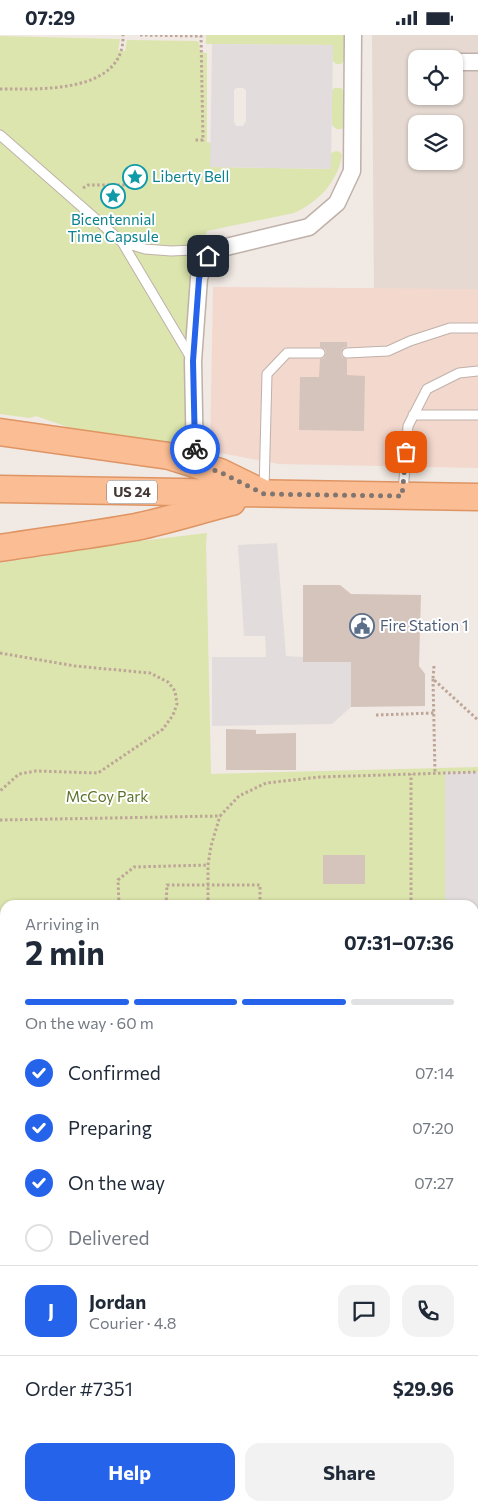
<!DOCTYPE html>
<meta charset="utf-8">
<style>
body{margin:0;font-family:Commissioner,sans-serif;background:#f2f2f3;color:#1f2937;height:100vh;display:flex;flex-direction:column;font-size:19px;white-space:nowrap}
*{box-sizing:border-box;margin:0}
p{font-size:16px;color:#747a83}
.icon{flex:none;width:28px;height:28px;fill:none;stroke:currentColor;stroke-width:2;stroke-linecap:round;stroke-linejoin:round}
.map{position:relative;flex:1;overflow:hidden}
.drawer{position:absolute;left:0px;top:865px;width:479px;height:611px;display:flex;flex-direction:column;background:#fff;border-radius:15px 15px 0 0;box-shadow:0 1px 4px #0004}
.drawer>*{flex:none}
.controls{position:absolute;left:408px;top:15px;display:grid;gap:10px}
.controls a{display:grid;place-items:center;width:55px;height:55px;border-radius:10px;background:#fff;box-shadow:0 1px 4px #0004;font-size:25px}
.pin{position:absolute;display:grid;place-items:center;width:42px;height:42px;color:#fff;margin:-21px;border-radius:10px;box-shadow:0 2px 8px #0006}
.courier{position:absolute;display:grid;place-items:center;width:50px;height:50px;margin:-25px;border:4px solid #2563eb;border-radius:50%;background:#fff;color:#222;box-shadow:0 1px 6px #0007}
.summary em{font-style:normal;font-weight:700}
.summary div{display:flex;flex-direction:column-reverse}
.summary{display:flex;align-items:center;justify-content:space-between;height:85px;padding:0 25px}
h1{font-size:32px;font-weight:700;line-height:38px}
.bar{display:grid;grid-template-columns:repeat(4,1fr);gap:8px 5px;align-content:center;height:60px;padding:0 25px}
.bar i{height:6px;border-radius:4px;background:#e0e1e3}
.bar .current{background:#2563eb}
.bar p{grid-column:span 4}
.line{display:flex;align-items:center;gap:12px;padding:0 25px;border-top:1px solid #e0e1e3}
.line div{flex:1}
.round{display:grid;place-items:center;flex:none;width:52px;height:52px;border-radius:15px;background:#f2f2f3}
ol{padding:0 25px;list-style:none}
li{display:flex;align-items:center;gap:15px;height:55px}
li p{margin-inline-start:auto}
li .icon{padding:5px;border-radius:50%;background:#2563eb;color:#fff;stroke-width:4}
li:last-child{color:#747a83}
li i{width:28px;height:28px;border:2px solid #e0e1e3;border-radius:50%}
.action{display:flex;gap:10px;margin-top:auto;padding:10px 25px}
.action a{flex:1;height:58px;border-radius:15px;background:#2563eb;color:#fff;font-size:20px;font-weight:700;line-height:58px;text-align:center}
.action a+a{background:#f2f2f3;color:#1f2937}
.status{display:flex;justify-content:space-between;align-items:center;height:35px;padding:0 25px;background:#fff;direction:ltr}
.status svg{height:14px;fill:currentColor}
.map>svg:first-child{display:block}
.residential{fill:#e5d9d1;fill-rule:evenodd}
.commercial{fill:#f3d8ce}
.green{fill:#dce5ad}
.parking{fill:#e2dddc;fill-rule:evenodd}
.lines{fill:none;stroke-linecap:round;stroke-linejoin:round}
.stream{stroke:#a0e5ed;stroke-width:6}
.building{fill:#d5c4bc}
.service-casing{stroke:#bfb1a9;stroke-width:11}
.minor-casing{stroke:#bfb1a9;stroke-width:19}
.primary-casing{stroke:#df9463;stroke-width:29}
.path{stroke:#bda598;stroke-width:3;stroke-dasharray:2.5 2.5;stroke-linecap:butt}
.service{stroke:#fff;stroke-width:9}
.minor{stroke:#fff;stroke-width:16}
.primary{stroke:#fbbd93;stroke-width:26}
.done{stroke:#807671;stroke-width:5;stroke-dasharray:0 9}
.route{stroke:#2563eb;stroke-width:6}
.labels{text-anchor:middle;stroke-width:4;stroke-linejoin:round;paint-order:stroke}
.shield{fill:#fff;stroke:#7b7471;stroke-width:1}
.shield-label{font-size:14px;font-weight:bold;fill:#433834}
.culture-label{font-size:15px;fill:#0d838f;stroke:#fff;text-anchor:start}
.service-label{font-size:15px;fill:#4e5e75;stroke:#fff;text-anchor:start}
.park-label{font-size:15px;fill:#5b722a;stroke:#fff}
</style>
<div class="status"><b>07:29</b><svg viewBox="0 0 49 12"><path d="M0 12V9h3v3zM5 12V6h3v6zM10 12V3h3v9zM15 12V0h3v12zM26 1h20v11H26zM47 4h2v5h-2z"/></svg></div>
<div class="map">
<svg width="478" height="1476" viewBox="0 0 478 1476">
<rect width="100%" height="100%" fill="#f1e9e3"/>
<path class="residential" d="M372,0H478V254H374ZM416,24H454V61H416ZM416,89H454V126H416Z"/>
<path class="commercial" d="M213,252L478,254V433L279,429L210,416Z"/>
<path class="green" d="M206,0H344V26L341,29H336L333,26L332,10L206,9Z
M0,1L117,4H120L118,16H125L127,5L197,6L199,8L200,17L207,18V107L211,108V132L331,134V118L336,116L340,117L342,120C338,147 317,168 294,178L207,196L194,232L185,359L186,390L185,401L184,407L181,410L79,396L36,381L30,383L0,379Z
M334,53H341L344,56L345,89L342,94H336L332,90V56Z
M207,498L206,509L211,739L478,732V1476H132L123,1471H474V870H5V1368L0,1361V528L69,517L73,514Z
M0,1398L5,1404V1471H59L58,1476H0Z"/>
<path class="parking" d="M212,9L333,10L331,134L210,132ZM236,53H243L246,55V86L243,91H236L234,87V55Z
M277,508L286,621L303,622L304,627H351V672L332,689L212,691V622H266L265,601H244L238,510Z
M445,737H478V1043H474V870H445Z"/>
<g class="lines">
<path class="stream" d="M0,1440L5,1445"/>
</g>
<path class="building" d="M320,307H347V312L343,313L341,318L342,322L347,324V340L365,341L364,396L299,395L300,342H319L320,324L324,323L326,318L325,314L320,312Z
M303,550H340L351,559L421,560L419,631L425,639V671L351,672V627H303Z
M226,694L256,695V699L296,698V735H226Z
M323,820H365V849H323Z"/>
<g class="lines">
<defs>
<path id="service" d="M0,100L122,207L191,323
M122,207L145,214L171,216L217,214
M347,318L388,316L410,306L450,293H478
M413,380H478
M264,455L267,339L287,318H320
M403,458L408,391L427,354L459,338L478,336"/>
<path id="minor" d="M454,27H478
M195,429L193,326L199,243C203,231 207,222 218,214L309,192L337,168L352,136L353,0
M0,1381L5,1388
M95,1471L103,1476
M76,1476L79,1471"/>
<path id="primary" d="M0,397L169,421L220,437L259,456
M0,454L478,462
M0,513C45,506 91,500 136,492C169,485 200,475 232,467"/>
</defs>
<use href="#service" class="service-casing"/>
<use href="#minor" class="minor-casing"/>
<use href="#primary" class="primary-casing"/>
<path class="path" d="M140,0L201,1L203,105H194
M0,54C39,54 125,59 123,0
M83,153L88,150H138
M0,618L75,631L150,638L168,647L175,656L177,669L173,680L163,694L98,738L36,736L19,739L0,756
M434,631L433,644L478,685
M433,644L435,738
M376,680L434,678
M0,785L220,781L239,761L266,748L320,742L478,737
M119,870L118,845L134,832L208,830
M166,870L167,850H260V870
M208,870V830L211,811L220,781
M411,870V739
M474,1082H478
M0,1129L5,1127
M0,1152L5,1144
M0,1294L5,1323
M142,1471L151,1476
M47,1476L50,1471"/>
<use href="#service" class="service"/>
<use href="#minor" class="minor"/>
<use href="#primary" class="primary"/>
</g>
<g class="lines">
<path class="done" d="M195,414V429L220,437L264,459L402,461L406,417"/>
<path class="route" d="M195,414L193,326L199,244L202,232L208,221"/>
</g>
<defs>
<symbol id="sight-ring" viewBox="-11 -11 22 22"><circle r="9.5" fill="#fff" stroke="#0f9aa8" stroke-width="1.5"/><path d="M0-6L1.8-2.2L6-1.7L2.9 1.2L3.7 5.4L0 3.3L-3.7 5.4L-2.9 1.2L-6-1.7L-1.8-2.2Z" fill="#0f9aa8"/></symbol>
<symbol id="civic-ring" viewBox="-11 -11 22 22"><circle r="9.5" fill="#fff" stroke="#5c6f8a" stroke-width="1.5"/><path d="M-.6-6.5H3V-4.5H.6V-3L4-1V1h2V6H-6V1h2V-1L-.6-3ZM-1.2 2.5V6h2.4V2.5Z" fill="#5c6f8a"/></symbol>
</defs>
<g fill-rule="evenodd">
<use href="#sight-ring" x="121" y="128" width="28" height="28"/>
<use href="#sight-ring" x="99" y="147" width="28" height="28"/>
<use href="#civic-ring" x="348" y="577" width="28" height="28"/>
</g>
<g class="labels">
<rect class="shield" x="107" y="445.5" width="50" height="23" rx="4"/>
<g class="shield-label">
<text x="132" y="462">US 24</text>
</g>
<g class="culture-label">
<text x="152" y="147">Liberty Bell</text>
<text x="113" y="190" text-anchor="middle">Bicentennial<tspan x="113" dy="17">Time Capsule</tspan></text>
</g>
<g class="service-label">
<text x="380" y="596">Fire Station 1</text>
</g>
<g class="park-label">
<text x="107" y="767">McCoy Park</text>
</g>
</g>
</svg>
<div class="controls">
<a><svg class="icon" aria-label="locate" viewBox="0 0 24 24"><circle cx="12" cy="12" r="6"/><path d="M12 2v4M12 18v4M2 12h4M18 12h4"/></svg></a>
<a><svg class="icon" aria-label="layers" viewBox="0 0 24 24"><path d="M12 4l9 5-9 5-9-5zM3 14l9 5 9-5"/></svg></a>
</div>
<div class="pin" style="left:406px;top:417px;background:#ea580c"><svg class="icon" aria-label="bag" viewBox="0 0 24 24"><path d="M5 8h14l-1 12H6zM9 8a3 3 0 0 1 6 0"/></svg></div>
<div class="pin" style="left:208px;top:221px;background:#1f2937"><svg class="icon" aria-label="home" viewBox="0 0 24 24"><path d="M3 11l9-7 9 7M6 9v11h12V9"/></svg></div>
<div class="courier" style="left:195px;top:414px"><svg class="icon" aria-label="bike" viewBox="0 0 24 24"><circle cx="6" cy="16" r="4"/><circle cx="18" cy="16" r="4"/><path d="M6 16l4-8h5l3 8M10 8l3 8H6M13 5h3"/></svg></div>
<section class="drawer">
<div class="summary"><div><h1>2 min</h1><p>Arriving in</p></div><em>07:31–07:36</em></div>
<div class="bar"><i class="current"></i><i class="current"></i><i class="current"></i><i></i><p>On the way · 60 m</p></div>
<ol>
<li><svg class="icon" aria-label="check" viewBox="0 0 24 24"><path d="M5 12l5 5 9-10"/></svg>Confirmed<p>07:14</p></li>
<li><svg class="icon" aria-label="check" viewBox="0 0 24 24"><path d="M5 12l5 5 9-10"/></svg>Preparing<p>07:20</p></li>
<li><svg class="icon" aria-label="check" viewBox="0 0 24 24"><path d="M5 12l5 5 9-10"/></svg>On the way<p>07:27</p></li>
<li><i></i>Delivered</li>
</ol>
<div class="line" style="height:90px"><b class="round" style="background:#2563eb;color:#fff">J</b><div><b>Jordan</b><p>Courier · 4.8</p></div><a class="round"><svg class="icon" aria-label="chat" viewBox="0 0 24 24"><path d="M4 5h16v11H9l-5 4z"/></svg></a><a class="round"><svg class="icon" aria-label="phone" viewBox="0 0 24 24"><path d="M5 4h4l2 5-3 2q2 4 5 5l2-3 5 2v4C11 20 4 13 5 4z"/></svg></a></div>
<div class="line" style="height:65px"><div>Order #7351</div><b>$29.96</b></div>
<div class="action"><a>Help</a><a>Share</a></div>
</section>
</div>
